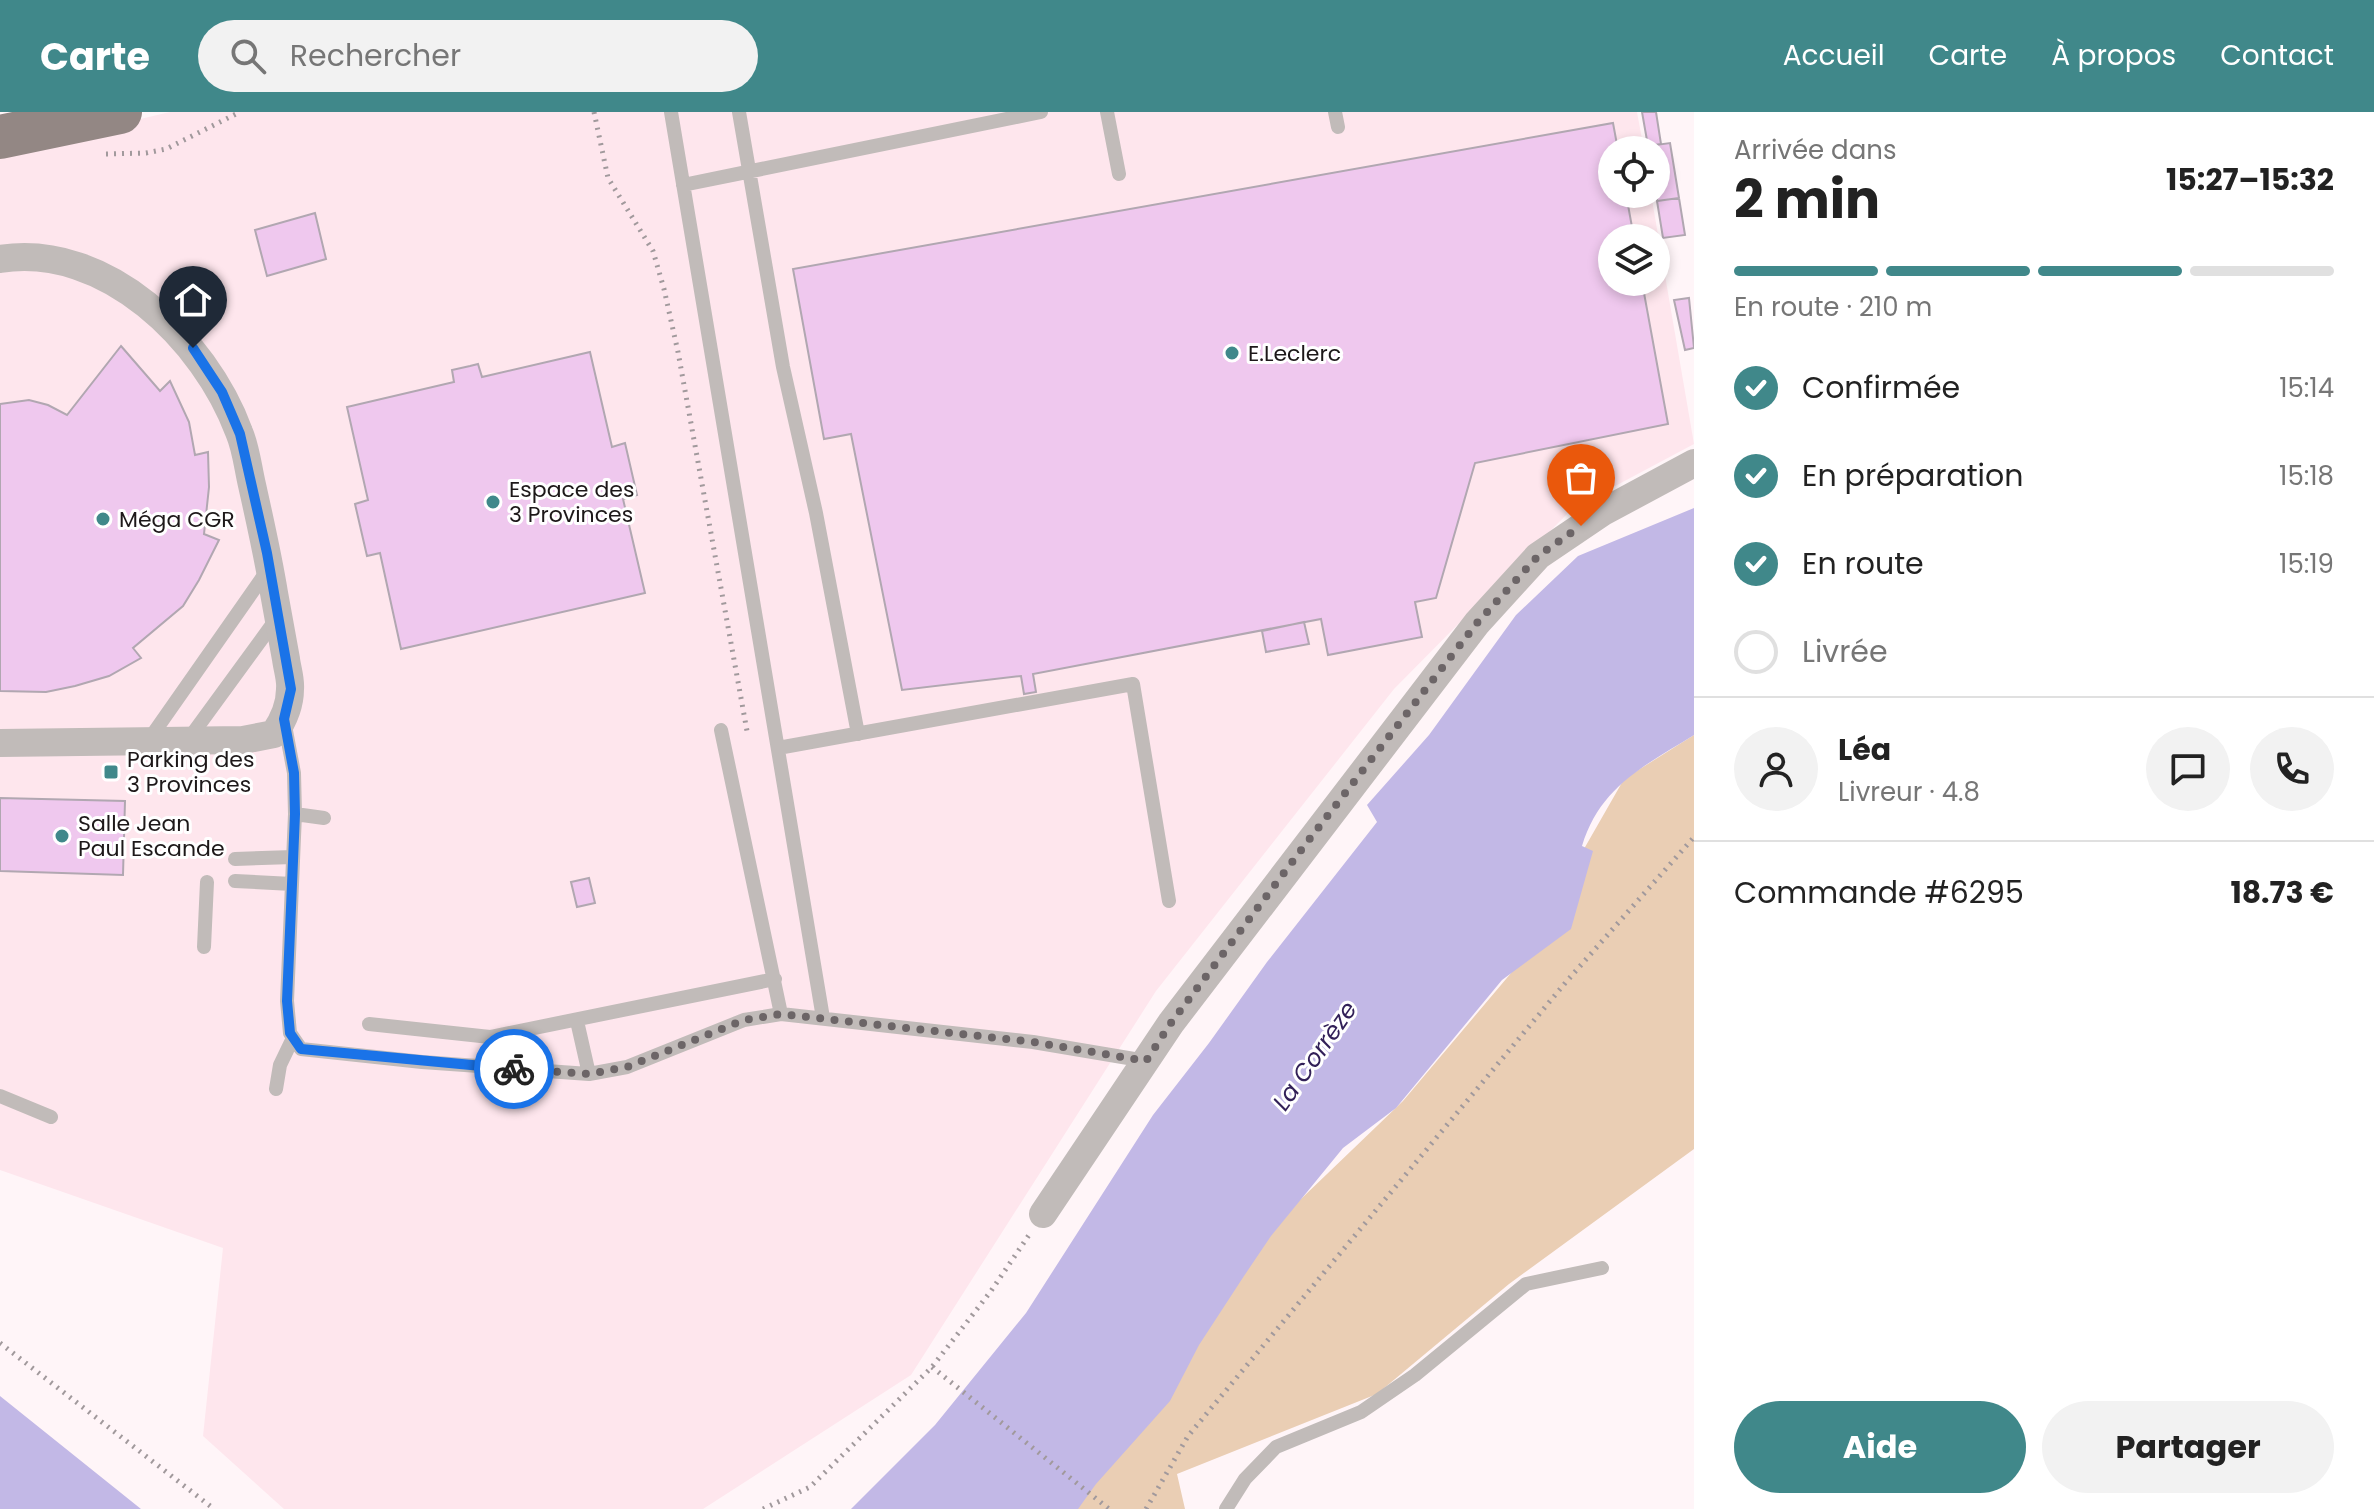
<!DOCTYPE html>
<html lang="fr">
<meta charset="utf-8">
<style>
body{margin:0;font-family:Poppins,sans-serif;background:#f2f2f2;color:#222;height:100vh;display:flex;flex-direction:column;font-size:30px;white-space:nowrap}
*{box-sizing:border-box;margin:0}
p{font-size:26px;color:#767676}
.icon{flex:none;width:44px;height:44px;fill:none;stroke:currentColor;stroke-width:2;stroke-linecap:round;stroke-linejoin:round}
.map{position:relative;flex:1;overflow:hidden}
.panel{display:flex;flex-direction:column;background:#fff;width:680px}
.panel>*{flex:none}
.tools{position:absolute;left:1598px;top:24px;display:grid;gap:16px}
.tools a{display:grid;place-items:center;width:72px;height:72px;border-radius:50%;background:#fff;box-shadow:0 4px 12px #0003;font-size:40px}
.pin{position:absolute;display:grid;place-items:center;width:68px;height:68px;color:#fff;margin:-82px -34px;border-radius:50% 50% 50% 0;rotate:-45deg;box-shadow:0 0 8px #0007}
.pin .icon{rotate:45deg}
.courier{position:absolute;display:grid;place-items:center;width:80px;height:80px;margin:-40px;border:6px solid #1a73e8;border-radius:50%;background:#fff;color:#222;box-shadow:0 2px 10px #0007}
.overview em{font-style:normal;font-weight:700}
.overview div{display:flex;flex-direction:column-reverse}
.overview{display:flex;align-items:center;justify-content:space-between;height:136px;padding:0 40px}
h1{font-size:52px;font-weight:700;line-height:60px}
.bar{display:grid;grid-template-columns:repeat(4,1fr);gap:12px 8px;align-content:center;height:96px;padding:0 40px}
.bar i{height:10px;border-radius:6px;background:#e0e0e0}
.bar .active{background:#40888a}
.bar p{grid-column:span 4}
.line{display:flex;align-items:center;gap:20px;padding:0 40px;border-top:2px solid #e0e0e0}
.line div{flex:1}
.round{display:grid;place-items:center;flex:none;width:84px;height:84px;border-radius:42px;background:#f2f2f2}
ol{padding:0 40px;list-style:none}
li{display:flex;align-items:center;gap:24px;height:88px}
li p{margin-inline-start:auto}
li .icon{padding:8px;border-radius:50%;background:#40888a;color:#fff;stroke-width:4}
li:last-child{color:#767676}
li i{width:44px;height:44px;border:4px solid #e0e0e0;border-radius:50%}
.cta{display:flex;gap:16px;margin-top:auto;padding:16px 40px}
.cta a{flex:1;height:92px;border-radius:48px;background:#40888a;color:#fff;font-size:32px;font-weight:700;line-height:92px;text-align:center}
.cta a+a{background:#f2f2f2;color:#222}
header{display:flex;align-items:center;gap:48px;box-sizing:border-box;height:112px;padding:0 40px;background:#40888a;color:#fff}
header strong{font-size:38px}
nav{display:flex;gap:44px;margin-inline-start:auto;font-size:28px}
.search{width:560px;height:72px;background:#f2f2f2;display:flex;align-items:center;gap:20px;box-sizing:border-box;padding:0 28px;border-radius:44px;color:#767676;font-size:30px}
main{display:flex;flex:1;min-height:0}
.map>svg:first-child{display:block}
.built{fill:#fee6ed;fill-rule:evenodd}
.green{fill:#eaceb4}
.water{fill:#c2b8e6}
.building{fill:#efc8ee;stroke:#b1a7b1;stroke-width:2}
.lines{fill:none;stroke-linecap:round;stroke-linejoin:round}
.path{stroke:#a1999c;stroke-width:5;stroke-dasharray:2 6;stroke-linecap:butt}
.lane{stroke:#c1bbb9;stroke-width:14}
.street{stroke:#c1bbb9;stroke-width:28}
.primary{stroke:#938784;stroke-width:44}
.done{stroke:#6c6567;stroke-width:8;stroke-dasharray:0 14.4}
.route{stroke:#1a73e8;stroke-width:10}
.poi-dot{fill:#40888a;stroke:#fff;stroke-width:3}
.labels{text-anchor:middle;stroke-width:6;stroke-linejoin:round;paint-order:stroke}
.poi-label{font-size:22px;fill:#1d1819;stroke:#fff;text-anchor:start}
.water-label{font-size:24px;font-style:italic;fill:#322058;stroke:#fff}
</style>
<header>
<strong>Carte</strong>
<div class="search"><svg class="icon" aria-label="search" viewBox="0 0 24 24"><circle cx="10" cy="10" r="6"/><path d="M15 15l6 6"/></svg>Rechercher</div>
<nav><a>Accueil</a><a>Carte</a><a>À propos</a><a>Contact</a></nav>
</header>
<main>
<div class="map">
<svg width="1694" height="1397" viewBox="0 0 1694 1397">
<rect width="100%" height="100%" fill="#fff5f8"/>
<path class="built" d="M170,0H1637L1644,38H1612V82H1651L1694,332L1572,397L1394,577L1156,879L911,1263L703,1397H284L203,1324L223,1136L0,1058V40ZM1612,126H1656V170H1612Z"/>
<path class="green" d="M1694,623V1037L1509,1172L1377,1282L1177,1362L1185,1397H1009L1022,1355L1403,989L1517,854L1624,667Z"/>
<path class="water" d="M1694,396V623C1646,653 1600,674 1582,734L1593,739L1571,817L1502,868L1396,996L1343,1036L1271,1124L1244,1164L1199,1233L1170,1289L1096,1372L1078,1397H851L935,1313L1026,1201L1153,1003L1209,931L1267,850L1377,710L1367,693L1429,623L1516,503L1578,444Z
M0,1284L141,1397H0Z"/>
<path class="building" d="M1642,0H1656L1661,32L1648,34Z
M1613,11L1618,38H1612V82H1626L1634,126H1612V170H1642L1668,312L1475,351L1436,486L1415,490L1422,525L1328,543L1321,507L1033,562L1036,580L1024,582L1021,564L902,578L851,322L824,327L793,157Z
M1670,31L1679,86L1657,89L1656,38H1648V34Z
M1679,86L1685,123L1663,126L1657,89Z
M315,101L326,147L267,164L255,118Z
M1689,186L1694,236L1685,238L1674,188Z
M121,234L160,279L170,269L189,310L195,343L208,340L209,375L204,422L219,428L199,468L183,494L133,536L141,546L109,564L75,574L46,580L0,579V292L29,288L48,293L67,303Z
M590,240L612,335L625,331L637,383L623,387L645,481L401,537L380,441L367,444L355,392L368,388L347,295L454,270L452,258L470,254L478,252L482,265Z
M1304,510L1309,532L1266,540L1262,519Z
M0,686L125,689L123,763L0,759Z
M589,766L595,791L577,795L571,770Z"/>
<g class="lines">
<path class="path" d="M594,0L608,66L653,139L664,177L678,240L747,619
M106,42L146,41L166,37L240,0
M0,1231L214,1397
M932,1255L1109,1397
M763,1397L810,1375L932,1255L991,1179L1029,1123
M1146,1397L1188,1324L1566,870L1694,725"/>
<path class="lane" d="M671,0L823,906
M739,0L783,255L816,401L858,622
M1107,0L1119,62
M1335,0L1338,15
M683,73L1041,0
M284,608L294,661L295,702L324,706
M721,618L781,902
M188,628L277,506
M148,629L267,459
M778,636L1133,572L1169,789
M295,702L287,889L290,921L301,937L422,950L589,962L627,955L744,908L781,902L1033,930L1146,949
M235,747L293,745
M235,769L292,772
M204,835L207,770
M577,909L589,962
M369,912L490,925L775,867
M276,977L280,953L293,926
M0,984L51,1005
M1226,1397L1245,1367L1276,1335L1361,1300L1415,1263L1526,1172L1602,1156"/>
<path class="street" d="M0,147C106,130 205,228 239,320C246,336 248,356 252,373C260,409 268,444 274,481C278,503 282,525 286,547C287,556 291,567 290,577C290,594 283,609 274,622L243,628L0,631
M1043,1102L1171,911L1477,511L1538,444L1603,400L1694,351"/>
<path class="primary" d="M0,25L120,0"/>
</g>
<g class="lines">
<path class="done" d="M514,957L589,962L627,955L744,908L781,902L1033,930L1146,949L1171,911L1308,729L1477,511L1538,444L1581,414"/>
<path class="route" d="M193,236L222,280L240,322L267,441L291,577L284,607L294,661L295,702L287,889L290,921L301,937L514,957"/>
</g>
<g class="poi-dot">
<circle cx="1232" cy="241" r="8"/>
<circle cx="493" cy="390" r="8"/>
<circle cx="103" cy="407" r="8"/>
<rect x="103" y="652" width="16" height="16" rx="4"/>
<circle cx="62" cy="724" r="8"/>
</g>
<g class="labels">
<g class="poi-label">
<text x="1248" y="249">E.Leclerc</text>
<text x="509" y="385">Espace des<tspan x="509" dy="25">3 Provinces</tspan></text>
<text x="119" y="415">Méga CGR</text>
<text x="127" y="655">Parking des<tspan x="127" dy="25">3 Provinces</tspan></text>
<text x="78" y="719">Salle Jean<tspan x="78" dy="25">Paul Escande</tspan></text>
</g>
<g class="water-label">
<text transform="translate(1315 944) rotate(-55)" y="8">La Corrèze</text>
</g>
</g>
</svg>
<div class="tools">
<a><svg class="icon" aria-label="locate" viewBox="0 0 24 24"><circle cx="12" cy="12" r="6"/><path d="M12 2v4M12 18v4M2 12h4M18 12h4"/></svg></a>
<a><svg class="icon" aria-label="layers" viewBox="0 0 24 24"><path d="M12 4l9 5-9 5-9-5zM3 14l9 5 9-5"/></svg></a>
</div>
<div class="pin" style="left:1581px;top:414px;background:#ea580c"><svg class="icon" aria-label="bag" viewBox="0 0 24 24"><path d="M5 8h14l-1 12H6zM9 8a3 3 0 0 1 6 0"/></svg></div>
<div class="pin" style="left:193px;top:236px;background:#1f2937"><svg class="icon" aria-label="home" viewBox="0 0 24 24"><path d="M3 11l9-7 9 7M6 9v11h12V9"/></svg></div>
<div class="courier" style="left:514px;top:957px"><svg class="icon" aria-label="bike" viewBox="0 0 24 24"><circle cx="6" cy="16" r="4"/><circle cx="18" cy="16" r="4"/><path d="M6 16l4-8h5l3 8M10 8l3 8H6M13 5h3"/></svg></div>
</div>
<section class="panel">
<div class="overview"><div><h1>2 min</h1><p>Arrivée dans</p></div><em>15:27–15:32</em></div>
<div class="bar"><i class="active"></i><i class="active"></i><i class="active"></i><i></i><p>En route · 210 m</p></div>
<ol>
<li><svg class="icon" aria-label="check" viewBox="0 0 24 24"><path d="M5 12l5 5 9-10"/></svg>Confirmée<p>15:14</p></li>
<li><svg class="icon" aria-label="check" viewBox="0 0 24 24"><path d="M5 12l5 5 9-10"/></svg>En préparation<p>15:18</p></li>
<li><svg class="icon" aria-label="check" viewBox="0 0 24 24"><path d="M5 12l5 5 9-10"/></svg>En route<p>15:19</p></li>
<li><i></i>Livrée</li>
</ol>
<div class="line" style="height:144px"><a class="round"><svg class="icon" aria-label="person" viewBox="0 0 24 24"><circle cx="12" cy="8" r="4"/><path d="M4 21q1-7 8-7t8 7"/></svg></a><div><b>Léa</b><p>Livreur · 4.8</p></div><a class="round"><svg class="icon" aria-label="chat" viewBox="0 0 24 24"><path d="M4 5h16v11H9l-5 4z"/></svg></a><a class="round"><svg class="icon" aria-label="phone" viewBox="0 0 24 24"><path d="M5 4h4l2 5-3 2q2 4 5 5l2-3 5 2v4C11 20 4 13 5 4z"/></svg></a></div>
<div class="line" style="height:104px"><div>Commande #6295</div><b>18.73 €</b></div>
<div class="cta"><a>Aide</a><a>Partager</a></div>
</section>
</main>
